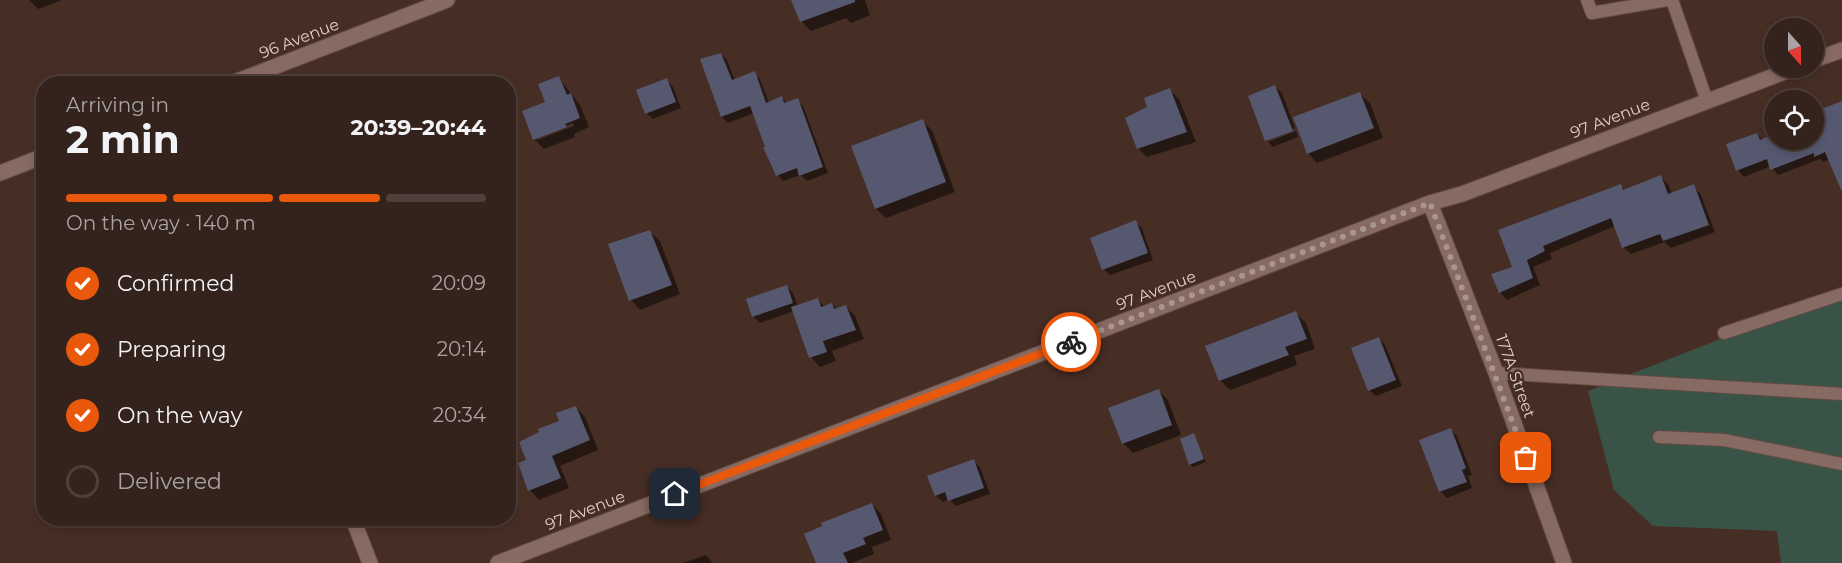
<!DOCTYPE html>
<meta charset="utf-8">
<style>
body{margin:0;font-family:Montserrat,sans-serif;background:#3f2f29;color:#f1f3f6;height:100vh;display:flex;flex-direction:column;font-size:22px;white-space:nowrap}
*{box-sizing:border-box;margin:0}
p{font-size:20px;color:#a9a4a3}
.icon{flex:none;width:33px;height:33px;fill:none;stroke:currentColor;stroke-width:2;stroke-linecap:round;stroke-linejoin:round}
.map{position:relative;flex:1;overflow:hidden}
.side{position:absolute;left:36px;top:76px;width:480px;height:450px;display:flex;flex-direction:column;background:#34221c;border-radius:24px;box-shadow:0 3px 9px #0003,0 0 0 2px #4e3f3b}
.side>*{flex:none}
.needle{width:39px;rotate:159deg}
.controls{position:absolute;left:1764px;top:18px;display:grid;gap:12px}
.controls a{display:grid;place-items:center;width:60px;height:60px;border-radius:50%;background:#34221c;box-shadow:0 3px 9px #0003,0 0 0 2px #4e3f3b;font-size:30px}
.pin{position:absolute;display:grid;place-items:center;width:51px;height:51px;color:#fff;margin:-26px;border-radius:12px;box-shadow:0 3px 9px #0006}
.courier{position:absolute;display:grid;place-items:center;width:60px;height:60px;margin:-30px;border:4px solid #ea580c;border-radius:50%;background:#fff;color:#222;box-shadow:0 2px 8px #0007}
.summary em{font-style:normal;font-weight:700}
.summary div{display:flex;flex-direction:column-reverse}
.summary{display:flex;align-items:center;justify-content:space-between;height:102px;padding:0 30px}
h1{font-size:39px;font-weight:700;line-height:45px}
.bar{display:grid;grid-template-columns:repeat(4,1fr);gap:9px 6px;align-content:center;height:72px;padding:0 30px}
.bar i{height:8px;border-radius:4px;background:#4e3f3b}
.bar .on{background:#ea580c}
.bar p{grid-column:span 4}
ol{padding:0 30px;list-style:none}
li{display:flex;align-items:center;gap:18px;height:66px}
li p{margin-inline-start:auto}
li .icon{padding:6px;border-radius:50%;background:#ea580c;color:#fff;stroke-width:4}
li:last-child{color:#a9a4a3}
li i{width:33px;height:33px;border:3px solid #4e3f3b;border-radius:50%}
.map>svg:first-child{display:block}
.green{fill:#3a5347}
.shadow{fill:#0007;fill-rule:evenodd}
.building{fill:#565870}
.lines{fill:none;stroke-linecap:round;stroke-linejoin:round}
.lane-casing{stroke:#614c45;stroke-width:14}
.street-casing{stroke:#614c45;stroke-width:17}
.lane{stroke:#876a61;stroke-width:12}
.street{stroke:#876a61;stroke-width:15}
.done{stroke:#a99690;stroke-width:6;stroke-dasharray:0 10.8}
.route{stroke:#ea580c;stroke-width:8}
.labels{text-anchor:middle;stroke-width:4.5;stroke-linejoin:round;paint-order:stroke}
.street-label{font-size:16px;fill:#dfcec9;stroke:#462e25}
</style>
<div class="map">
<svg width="1842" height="563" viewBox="0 0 1842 563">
<rect width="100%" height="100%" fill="#462e25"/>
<path class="green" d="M1842,291V563H1781L1777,531L1653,526L1614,490L1588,391Z"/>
<path class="shadow" d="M29,0H62L38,9Z
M793,0H865L870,15L851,23L846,18L811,31L801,21Z
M721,54L727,60L735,81L754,73L760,79L769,103L782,98L787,103L797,100L803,106L828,173L807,181L801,175L783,181L771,166L754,113L728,123L722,117Z
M559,78L580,105L589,127L574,134L575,137L544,149L535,140L524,112L547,103ZM573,123L574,126L537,140V137Z
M667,80L673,87L681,108L653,119L646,113Z
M1275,87L1282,93L1295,128L1268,139V141L1266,140Z
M1170,90L1179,99L1196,142L1147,157L1138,148L1149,108Z
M1360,94L1370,103L1383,138L1317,163L1308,153Z
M1842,102V168L1830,159L1823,162L1820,159L1778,175L1771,166L1744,177L1738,170L1757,134L1763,140L1774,136V140H1814V114Z
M922,121L932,130L955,192L886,218L876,209Z
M1296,131L1298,137L1273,147L1268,142Z
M1661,177L1668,184L1672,194L1693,186L1700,193L1715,232L1671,248L1665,242L1631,254L1623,247L1615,226L1550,253L1552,259L1533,267L1540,285L1507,300L1500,292L1514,267L1621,186L1625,190Z
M1135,222L1142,228L1153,260L1110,275L1103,269Z
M650,232L660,241L680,294L640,310L631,300L609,245Z
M787,287L793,293L798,307L818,300L825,307L832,304L837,309L846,306L855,316L864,339L832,351L836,361L820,367L811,357L794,311L760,323L753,316Z
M1296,313L1306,323L1315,349L1294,356L1297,365L1230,390L1220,380Z
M1379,338L1385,345L1402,386L1376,396L1369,390Z
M1159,391L1168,400L1181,435L1133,453L1123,443Z
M576,407L585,417L598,450L560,466L569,488L539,500L530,490L520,464L528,461Z
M1451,430L1457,436L1472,475L1468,476L1472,488L1447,498L1440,491Z
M1194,435L1206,462L1193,467L1190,464Z
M973,461L980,467L990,494L956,506L949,499L943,502L936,496L929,477Z
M872,504L881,514L891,540L872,547L874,554L852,563H817L824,527Z
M706,555L713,563H682Z"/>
<path class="building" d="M791,0H855V2L800,22Z
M721,53L732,80L755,71L766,103L782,96L784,103L798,98L823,167L799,176L797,168L776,176L763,147H765L750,106L721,117L700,59Z
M559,76L567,95L571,93L580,118L565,124L567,127L533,140L522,111L545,102L538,84Z
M667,78L676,102L645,114L636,90Z
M1275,85L1293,131L1265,141L1248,96Z
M1170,88L1187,132L1137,149L1125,118L1147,107L1144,98Z
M1360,92L1374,128L1307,154L1293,117Z
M1842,101V192L1825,152L1814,157V153L1770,170L1767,159L1736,171L1726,144L1757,133L1760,140L1774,134V140H1814V112Z
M923,119L946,182L875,209L851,146Z
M1661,175L1668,194L1694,184L1709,225L1663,241L1660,234L1622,248L1611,218L1543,246L1545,251L1527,260L1533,278L1499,293L1491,274L1512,267L1498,230L1621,184L1623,190Z
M1136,220L1148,253L1102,270L1090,238Z
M650,230L672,285L629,301L608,244Z
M787,285L793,303L752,317L746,299Z
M818,298L821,307L832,303L834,309L846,305L856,330L823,341L827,352L809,358L791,307Z
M1296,311L1307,339L1285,347L1289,355L1219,381L1205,346Z
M1379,337L1396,380L1368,391L1351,348Z
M1159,389L1172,425L1122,444L1108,408Z
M576,406L590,440L552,456L561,478L528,491L518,463L526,460L519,442L539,432L538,429L559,421L556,413Z
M1451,428L1466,468L1462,470L1467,482L1439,492L1419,440Z
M1194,433L1204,459L1189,465L1180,439Z
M974,459L984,488L948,501L945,492L935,496L927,476Z
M872,503L883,530L863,538L866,544L843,553L848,563H816L804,534L822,526L821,523Z"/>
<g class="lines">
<defs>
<path id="lane" d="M1587,0L1592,13L1667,0
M1672,0L1707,101
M1724,333L1842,294
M1496,373L1842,394
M1659,437L1724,440L1842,464"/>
<path id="street" d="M1814,60L1842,50
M230,84L447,0
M0,173L44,156
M1430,203L1496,373L1564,563
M353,519L370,563
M498,563L1430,203L1462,194L1795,68"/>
</defs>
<use href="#lane" class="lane-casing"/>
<use href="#street" class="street-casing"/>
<use href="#lane" class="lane"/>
<use href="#street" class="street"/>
</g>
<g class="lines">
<path class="done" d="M1071,342L1430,203L1526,458"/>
<path class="route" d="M675,494L1071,342"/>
</g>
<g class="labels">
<g class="street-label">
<text transform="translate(299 38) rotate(-21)" y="6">96 Avenue</text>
<text transform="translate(1610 118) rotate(-21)" y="6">97 Avenue</text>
<text transform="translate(1156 290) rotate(-21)" y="6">97 Avenue</text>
<text transform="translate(1516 376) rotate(70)" y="6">177A Street</text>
<text transform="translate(585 510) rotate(-21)" y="6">97 Avenue</text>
</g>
</g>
</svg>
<div class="controls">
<a><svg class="needle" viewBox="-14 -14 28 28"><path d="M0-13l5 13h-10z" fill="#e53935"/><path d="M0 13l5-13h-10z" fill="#a9a4a3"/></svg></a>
<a><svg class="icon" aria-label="locate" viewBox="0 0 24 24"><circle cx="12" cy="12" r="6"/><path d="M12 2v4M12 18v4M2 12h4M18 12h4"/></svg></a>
</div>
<div class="pin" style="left:1526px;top:458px;background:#ea580c"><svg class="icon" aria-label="bag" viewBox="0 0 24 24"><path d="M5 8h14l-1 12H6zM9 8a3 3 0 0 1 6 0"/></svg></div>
<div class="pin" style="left:675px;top:494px;background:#1f2937"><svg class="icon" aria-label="home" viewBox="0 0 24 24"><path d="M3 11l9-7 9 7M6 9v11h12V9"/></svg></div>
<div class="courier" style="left:1071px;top:342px"><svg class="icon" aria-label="bike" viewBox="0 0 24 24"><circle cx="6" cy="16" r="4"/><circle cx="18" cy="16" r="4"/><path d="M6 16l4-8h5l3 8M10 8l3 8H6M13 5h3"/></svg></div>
<section class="side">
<div class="summary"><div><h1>2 min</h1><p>Arriving in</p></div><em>20:39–20:44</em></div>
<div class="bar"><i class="on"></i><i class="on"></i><i class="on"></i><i></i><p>On the way · 140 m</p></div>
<ol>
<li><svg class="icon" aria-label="check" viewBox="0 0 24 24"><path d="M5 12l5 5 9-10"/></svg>Confirmed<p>20:09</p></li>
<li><svg class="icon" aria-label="check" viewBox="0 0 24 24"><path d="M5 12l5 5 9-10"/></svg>Preparing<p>20:14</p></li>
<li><svg class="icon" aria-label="check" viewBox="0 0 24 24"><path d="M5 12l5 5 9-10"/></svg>On the way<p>20:34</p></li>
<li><i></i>Delivered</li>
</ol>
</section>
</div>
